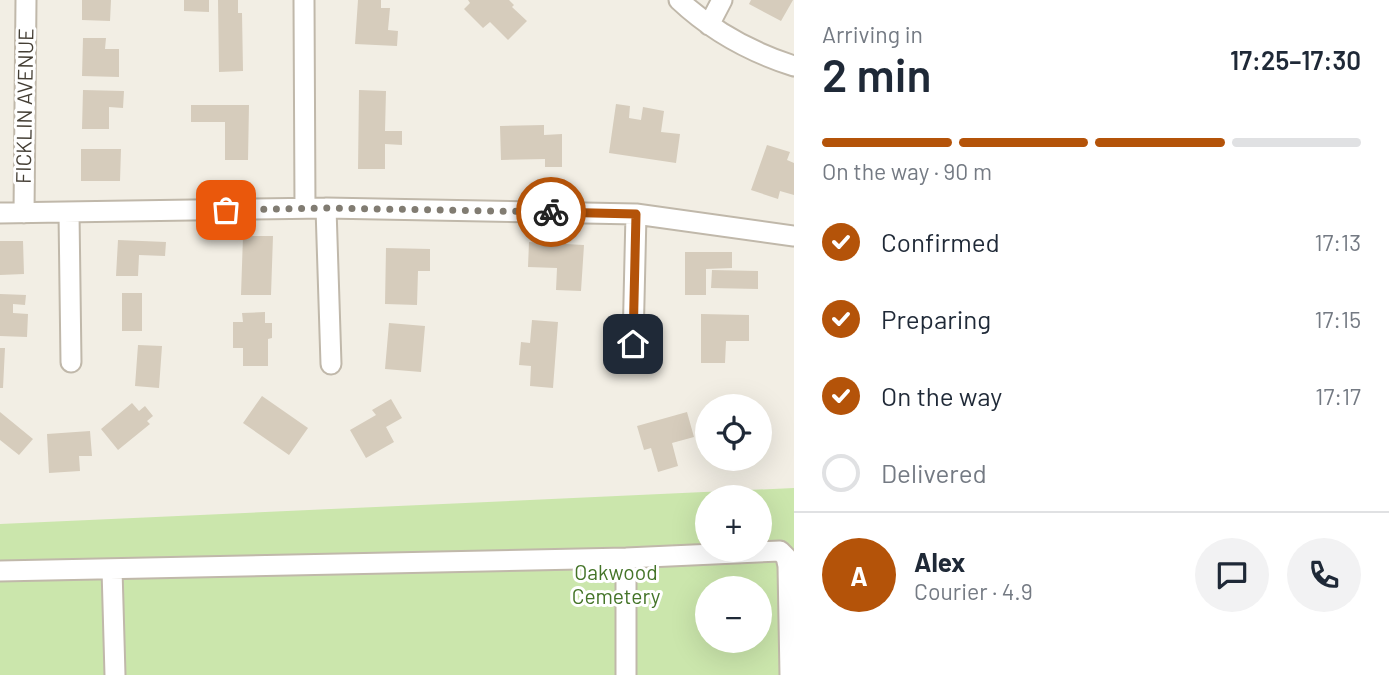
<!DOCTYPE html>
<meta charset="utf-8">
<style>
body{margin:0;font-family:Barlow,sans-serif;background:#f2f2f3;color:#1f2937;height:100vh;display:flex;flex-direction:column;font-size:26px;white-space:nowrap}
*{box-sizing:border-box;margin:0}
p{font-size:23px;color:#747a83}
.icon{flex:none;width:38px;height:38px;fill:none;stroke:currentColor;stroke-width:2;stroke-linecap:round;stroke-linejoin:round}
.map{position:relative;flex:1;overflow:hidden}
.panel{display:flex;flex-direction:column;background:#fff;width:595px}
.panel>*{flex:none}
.tools{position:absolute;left:695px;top:394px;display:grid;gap:14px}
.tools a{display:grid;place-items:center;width:77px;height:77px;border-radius:50%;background:#fff;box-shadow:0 7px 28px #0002;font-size:35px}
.pin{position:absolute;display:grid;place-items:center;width:60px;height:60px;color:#fff;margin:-30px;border-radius:14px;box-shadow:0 4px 10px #0006}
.courier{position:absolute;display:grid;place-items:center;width:70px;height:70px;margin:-35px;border:5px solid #b45309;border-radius:50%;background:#fff;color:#222;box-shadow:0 2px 9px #0007}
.summary em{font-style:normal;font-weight:600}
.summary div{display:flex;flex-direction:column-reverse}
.summary{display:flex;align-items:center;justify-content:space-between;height:119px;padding:0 28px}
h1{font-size:46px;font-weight:600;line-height:52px}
.bar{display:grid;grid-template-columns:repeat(4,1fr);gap:10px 7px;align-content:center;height:84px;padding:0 28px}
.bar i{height:9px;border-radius:5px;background:#e0e1e3}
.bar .on{background:#b45309}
.bar p{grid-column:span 4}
.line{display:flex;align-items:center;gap:18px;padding:0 28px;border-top:2px solid #e0e1e3}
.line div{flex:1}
.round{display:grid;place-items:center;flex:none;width:74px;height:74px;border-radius:37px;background:#f2f2f3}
ol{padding:0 28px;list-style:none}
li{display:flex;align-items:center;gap:21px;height:77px}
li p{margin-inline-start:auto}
li .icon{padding:7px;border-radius:50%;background:#b45309;color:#fff;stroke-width:4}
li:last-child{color:#747a83}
li i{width:38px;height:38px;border:4px solid #e0e1e3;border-radius:50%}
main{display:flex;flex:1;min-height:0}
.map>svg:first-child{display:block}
.green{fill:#cbe6ac;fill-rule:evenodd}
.building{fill:#d6ccbc}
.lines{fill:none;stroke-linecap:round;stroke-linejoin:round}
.minor-casing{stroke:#c0b8aa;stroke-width:23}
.minor{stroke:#fff;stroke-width:19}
.done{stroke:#817c72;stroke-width:7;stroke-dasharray:0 12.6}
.route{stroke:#b45309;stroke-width:9}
.labels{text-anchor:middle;stroke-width:6;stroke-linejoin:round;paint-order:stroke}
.street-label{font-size:21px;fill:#443e34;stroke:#fff}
.park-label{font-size:21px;fill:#447428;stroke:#fff}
</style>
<main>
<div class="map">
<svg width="794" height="675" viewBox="0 0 794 675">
<rect width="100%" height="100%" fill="#f2eee4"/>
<path class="green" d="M794,488V675H0V524ZM707,497H760V550H707ZM707,588H760V640H707Z"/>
<path class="building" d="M82,0H111L110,21L82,20Z
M184,0H209V12L184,11Z
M218,0H238V13H242L243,71L219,72Z
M358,0H381V8H390L388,30L398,31L397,46L355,44Z
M468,0H509L514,5L512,7L527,21L508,40L490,22L483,28L464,9L470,3Z
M751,0H793L781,21L749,4Z
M83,38H106L105,49H119V77L82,76Z
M83,90L124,91L123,108L109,107V129H82Z
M359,90L386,91L385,131H402V145L385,144V169H358Z
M616,104L630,106L629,118L641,120L643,107L664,111L661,132L680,134L676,163L609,153Z
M191,105H249L248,160H225V122H191Z
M544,125V135L562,134V167H545V159L501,160L500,126Z
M767,145L790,152L787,160L794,163V195L780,191L778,199L751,190Z
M81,149H121L120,181H81Z
M243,236H273L271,295H241Z
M118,240L166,242L165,256L139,255L138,276H116Z
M0,241H23L24,274L0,275Z
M529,242L584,245L581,291L556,290L557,268L528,267Z
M386,248L430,249V271H418L417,305L385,304Z
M685,252H732V268L706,269V295H685Z
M712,270L758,271V289L711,288Z
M122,293H142V331H122Z
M0,294L26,295L25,305L13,304V313L28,314L27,337L0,336Z
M265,312V323H272V338L268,339V366H243V348H233V322H243L242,313Z
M701,314L749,315V341H726L725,363H701Z
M532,320L558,322L553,388L530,386L531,366L519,365L521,342L530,343Z
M389,323L425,326L421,372L385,369Z
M138,345L162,346L159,388L135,386Z
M0,348H5L3,388H0Z
M262,396L308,428L289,455L243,423Z
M391,399L402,418L386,427L394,442L366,458L350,430L376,415L372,410Z
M132,403L139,411L145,406L153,416L147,421L150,424L118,450L101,429Z
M0,412L33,439L19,455L0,440Z
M687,412L694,437L672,443L678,466L658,472L651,448L644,450L637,426Z
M90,431L92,456H79L80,471L49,473L47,434Z"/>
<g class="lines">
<defs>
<path id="minor" d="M304,0L305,208
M679,0C713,32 750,52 794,66
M709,25L722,0
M326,208L331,364
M0,213L326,208L636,214L794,236
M24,213L26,0
M69,213L71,362
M633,344L636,214
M112,569L115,675
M0,571L626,558L780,551L786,557L788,566L790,675
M626,675V558"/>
</defs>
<use href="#minor" class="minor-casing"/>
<use href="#minor" class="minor"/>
</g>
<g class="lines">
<path class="done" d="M226,210L326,208L551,212"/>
<path class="route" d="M551,212L636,214L633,344"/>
</g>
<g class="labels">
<g class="street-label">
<text transform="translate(25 106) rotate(-89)" y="7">FICKLIN AVENUE</text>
</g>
<g class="park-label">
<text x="616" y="580">Oakwood<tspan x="616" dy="24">Cemetery</tspan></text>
</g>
</g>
</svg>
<div class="tools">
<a><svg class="icon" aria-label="locate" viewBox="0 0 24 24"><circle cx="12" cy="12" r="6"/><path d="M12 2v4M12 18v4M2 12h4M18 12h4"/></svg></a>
<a>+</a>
<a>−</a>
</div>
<div class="pin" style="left:226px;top:210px;background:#ea580c"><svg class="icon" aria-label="bag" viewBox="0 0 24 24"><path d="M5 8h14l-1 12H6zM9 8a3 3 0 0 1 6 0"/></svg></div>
<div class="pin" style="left:633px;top:344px;background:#1f2937"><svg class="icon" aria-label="home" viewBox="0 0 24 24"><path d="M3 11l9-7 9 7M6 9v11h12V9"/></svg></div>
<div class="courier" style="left:551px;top:212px"><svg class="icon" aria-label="bike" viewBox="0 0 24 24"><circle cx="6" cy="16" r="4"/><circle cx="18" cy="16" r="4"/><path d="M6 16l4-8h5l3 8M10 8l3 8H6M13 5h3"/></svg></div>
</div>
<section class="panel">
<div class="summary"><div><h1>2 min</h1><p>Arriving in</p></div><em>17:25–17:30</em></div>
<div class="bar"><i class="on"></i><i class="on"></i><i class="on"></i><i></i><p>On the way · 90 m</p></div>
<ol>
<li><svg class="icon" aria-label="check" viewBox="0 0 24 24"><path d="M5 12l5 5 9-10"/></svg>Confirmed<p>17:13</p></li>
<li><svg class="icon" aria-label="check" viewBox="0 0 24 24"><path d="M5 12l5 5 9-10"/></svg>Preparing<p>17:15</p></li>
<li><svg class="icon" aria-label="check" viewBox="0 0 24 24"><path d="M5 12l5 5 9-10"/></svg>On the way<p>17:17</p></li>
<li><i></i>Delivered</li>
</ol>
<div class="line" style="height:126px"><b class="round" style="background:#b45309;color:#fff">A</b><div><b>Alex</b><p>Courier · 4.9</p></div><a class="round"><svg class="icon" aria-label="chat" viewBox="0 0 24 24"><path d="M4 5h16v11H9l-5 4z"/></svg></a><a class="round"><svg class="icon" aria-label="phone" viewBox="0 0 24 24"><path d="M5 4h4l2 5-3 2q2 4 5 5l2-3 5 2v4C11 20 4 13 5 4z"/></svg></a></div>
</section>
</main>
